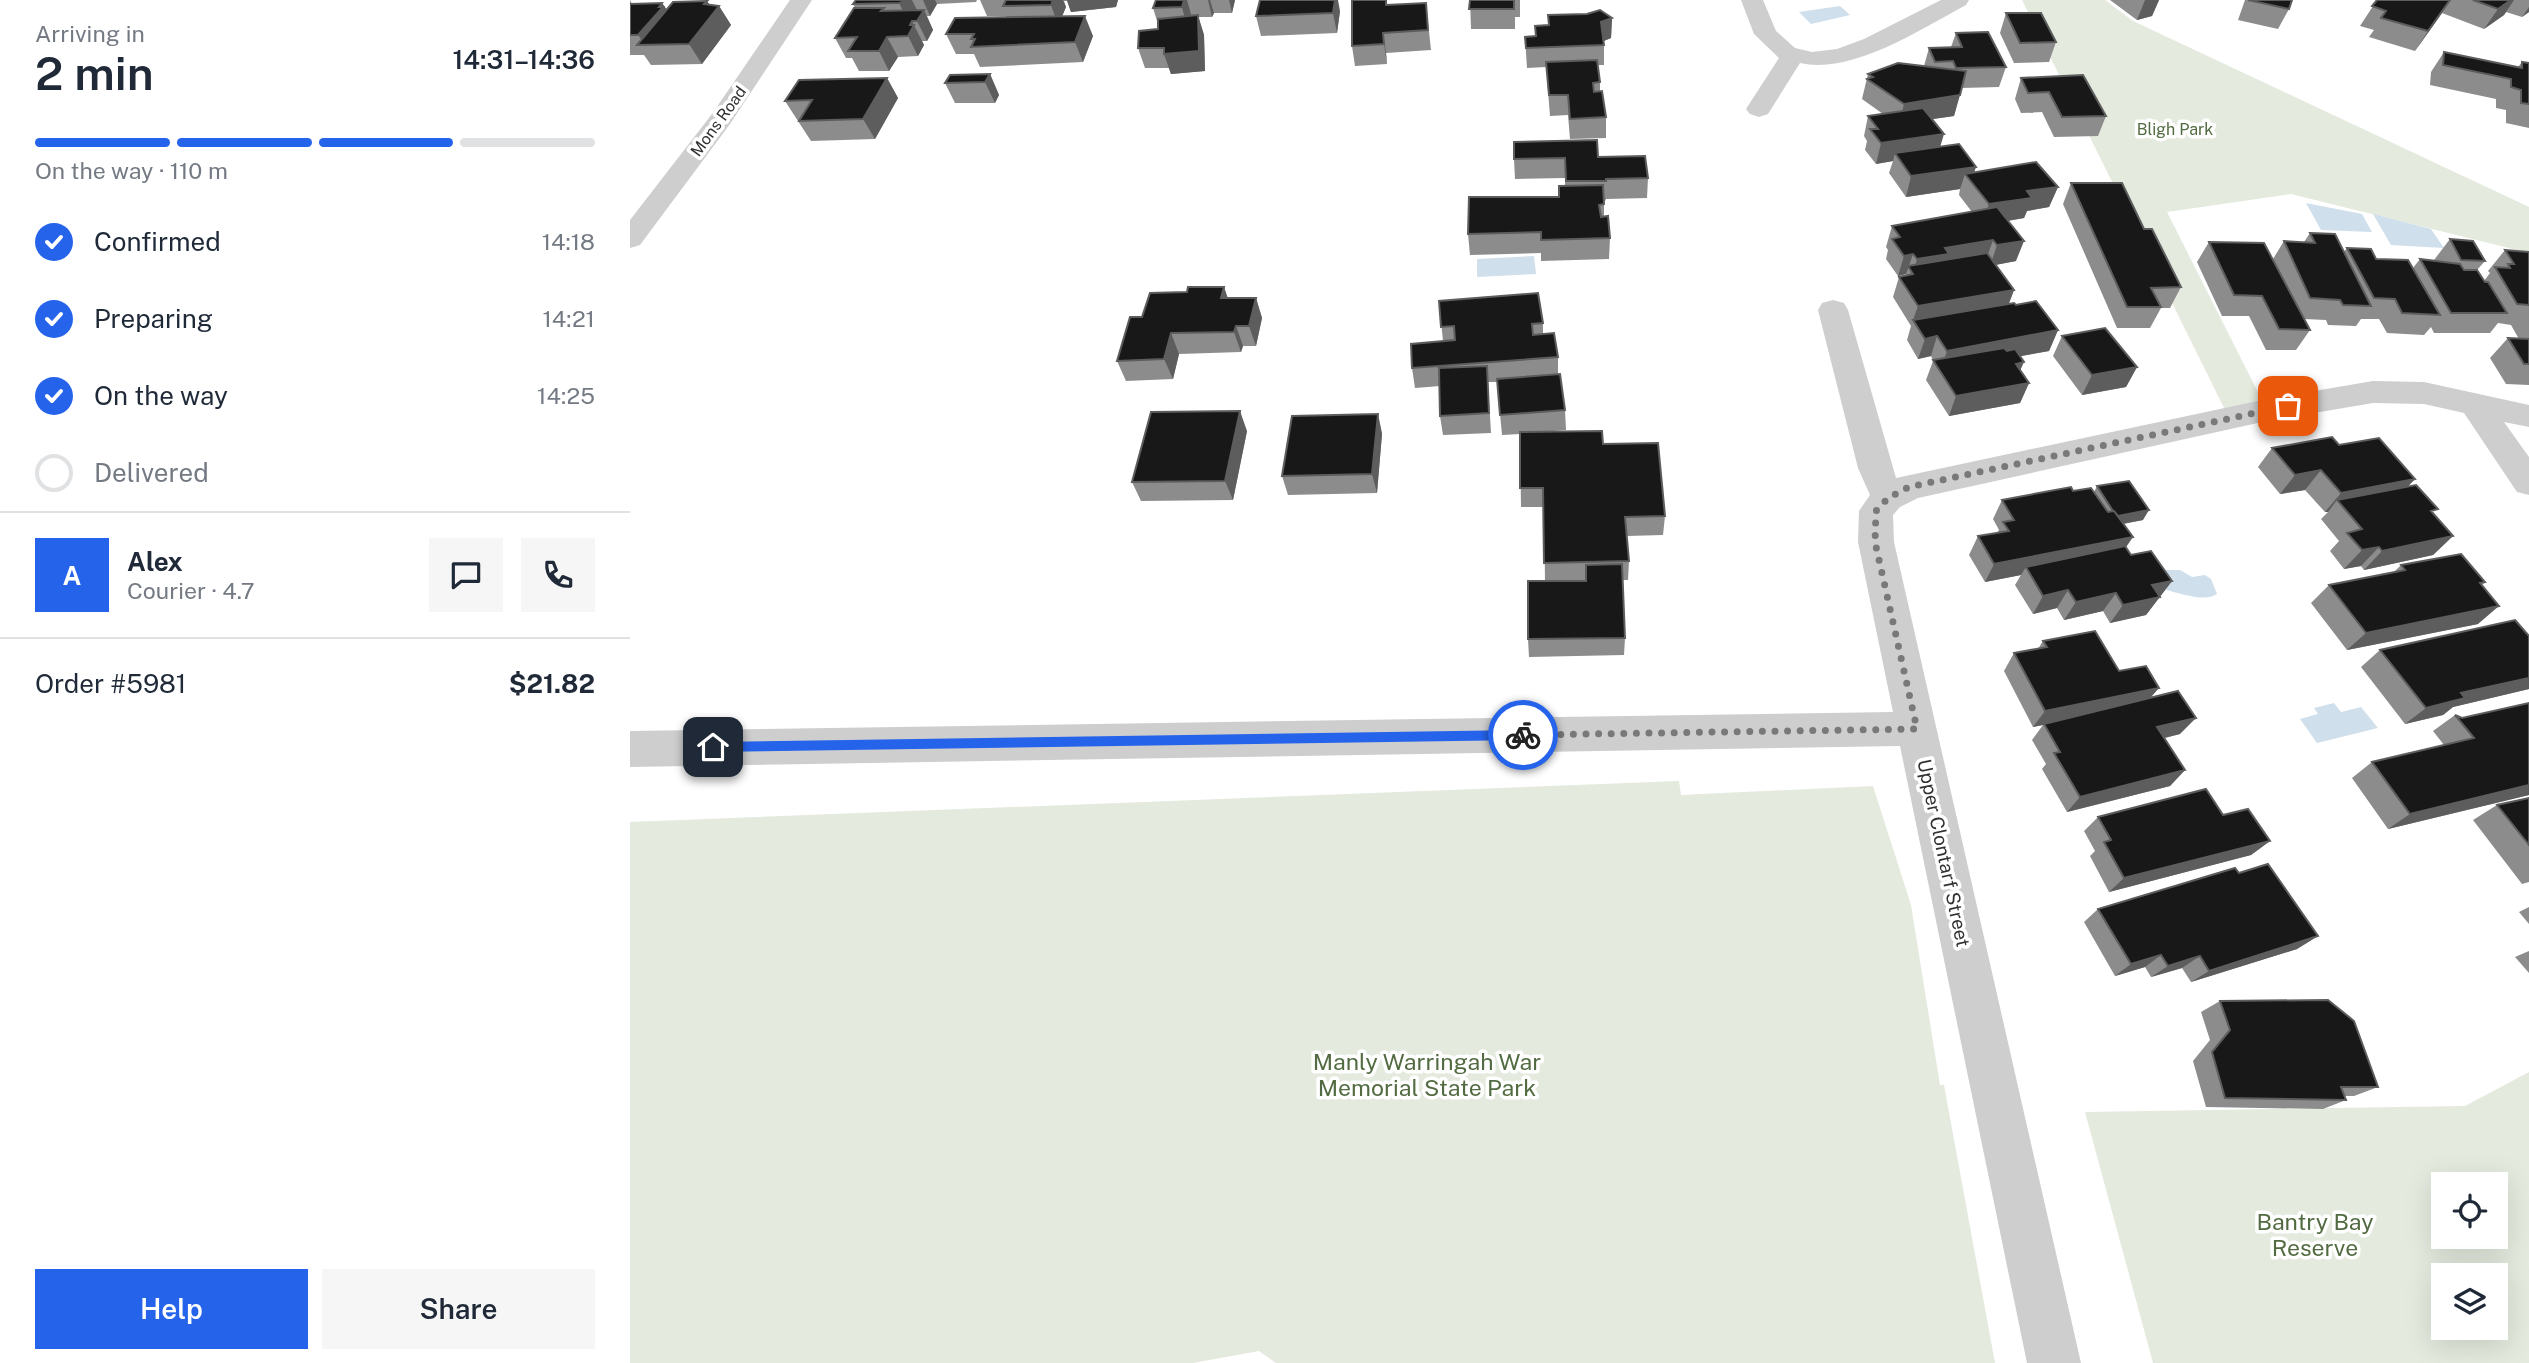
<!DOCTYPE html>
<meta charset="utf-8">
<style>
body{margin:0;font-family:"Public Sans",sans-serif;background:#f6f6f7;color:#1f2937;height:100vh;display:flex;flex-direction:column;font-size:26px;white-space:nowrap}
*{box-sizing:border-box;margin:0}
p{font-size:23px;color:#747a83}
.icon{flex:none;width:38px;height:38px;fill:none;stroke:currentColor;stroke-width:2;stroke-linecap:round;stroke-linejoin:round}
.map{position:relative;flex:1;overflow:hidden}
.drawer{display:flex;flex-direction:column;background:#fff;width:630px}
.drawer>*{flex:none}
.fabs{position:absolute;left:1801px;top:1172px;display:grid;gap:14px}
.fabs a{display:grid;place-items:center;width:77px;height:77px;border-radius:0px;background:#fff;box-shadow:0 7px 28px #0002;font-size:35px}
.pin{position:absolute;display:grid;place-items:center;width:60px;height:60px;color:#fff;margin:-30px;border-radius:14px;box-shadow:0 4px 10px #0006}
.courier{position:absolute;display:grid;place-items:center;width:70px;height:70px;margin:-35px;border:5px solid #2563eb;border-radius:50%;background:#fff;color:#222;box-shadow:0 2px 9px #0007}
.headline em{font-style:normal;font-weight:600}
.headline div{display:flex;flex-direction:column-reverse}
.headline{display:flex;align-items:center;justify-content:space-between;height:119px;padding:0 35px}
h1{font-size:46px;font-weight:600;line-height:52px}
.bar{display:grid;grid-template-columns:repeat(4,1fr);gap:10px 7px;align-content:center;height:84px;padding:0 35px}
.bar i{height:9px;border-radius:5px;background:#e0e1e3}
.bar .on{background:#2563eb}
.bar p{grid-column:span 4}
.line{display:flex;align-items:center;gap:18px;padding:0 35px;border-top:2px solid #e0e1e3}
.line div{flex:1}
.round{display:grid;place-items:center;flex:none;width:74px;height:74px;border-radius:0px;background:#f6f6f7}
ol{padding:0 35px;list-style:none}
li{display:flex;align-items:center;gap:21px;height:77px}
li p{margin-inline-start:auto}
li .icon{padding:7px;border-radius:50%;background:#2563eb;color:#fff;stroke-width:4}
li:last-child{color:#747a83}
li i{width:38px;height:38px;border:4px solid #e0e1e3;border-radius:50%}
.primary-button{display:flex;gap:14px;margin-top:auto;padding:14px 35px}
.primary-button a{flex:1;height:80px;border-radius:0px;background:#2563eb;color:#fff;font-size:28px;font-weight:600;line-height:80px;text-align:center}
.primary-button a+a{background:#f6f6f7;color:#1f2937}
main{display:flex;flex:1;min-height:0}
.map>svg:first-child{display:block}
.green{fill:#e4eade;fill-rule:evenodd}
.water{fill:#cfdfeb}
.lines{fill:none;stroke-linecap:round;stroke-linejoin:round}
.street{fill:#cecece;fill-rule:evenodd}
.wall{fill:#8c8c8c}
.shaded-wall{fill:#5d5d5d}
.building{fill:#181818;stroke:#5d5d5d;stroke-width:2}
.route{fill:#2563eb}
.done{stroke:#797979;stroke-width:7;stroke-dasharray:0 12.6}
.labels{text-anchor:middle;stroke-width:7;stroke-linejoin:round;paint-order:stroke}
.far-street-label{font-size:16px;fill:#313131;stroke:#fff}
.far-park-label{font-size:16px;fill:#526b41;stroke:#fff}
.street-label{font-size:19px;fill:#313131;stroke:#fff}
.near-park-label{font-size:23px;fill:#526b41;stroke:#fff}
</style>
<main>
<section class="drawer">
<div class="headline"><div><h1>2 min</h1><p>Arriving in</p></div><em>14:31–14:36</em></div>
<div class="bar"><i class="on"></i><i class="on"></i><i class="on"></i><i></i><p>On the way · 110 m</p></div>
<ol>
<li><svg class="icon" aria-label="check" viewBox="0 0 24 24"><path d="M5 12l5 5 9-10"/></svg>Confirmed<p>14:18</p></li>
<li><svg class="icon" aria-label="check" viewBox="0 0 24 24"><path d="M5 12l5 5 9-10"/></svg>Preparing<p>14:21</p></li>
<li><svg class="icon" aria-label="check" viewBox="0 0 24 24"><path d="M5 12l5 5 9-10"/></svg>On the way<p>14:25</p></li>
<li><i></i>Delivered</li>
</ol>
<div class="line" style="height:126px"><b class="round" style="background:#2563eb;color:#fff">A</b><div><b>Alex</b><p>Courier · 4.7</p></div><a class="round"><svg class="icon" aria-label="chat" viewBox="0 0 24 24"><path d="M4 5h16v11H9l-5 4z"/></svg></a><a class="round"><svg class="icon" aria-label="phone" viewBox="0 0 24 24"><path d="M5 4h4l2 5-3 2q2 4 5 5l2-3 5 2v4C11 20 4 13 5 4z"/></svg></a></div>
<div class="line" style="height:91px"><div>Order #5981</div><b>$21.82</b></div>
<div class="primary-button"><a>Help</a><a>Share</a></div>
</section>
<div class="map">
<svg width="1899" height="1363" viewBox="0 0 1899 1363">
<rect width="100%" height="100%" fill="#fff"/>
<path class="green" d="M1392,0H1475L1503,21L1899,207V253L1661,194L1537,212L1637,410L1599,418Z
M1049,781L1051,795L1243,786L1281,905L1310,1085H1314L1365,1363H646L629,1351L563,1363H0V822Z
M1899,1072V1363H1523L1455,1112L1835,1106ZM1813,1185H1866V1237H1813ZM1813,1276H1866V1328H1813Z"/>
<path class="water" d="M1210,6L1220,15L1181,24L1169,12Z
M1676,203L1732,214L1742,232L1691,230Z
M1743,214L1801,229L1814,248L1761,245Z
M904,256L906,274L847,277V259Z
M1533,570H1550L1562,577L1575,575L1581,579L1587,594C1574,603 1544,592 1528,587Z
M1704,703L1711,712L1731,707L1748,728L1687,743L1670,719L1688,714L1684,708Z"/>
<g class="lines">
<path class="street" d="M160,0H182L100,124L10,245L0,248V220L82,114Z
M1111,0H1133L1146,31L1165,48L1182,52L1207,49L1234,39L1311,0H1339L1336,5C1291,29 1222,75 1170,63L1138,114L1129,117L1120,114L1116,109L1149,58L1124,34Z
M1203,300L1214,303L1218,310L1266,478L1637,399L1743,381L1794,382L1899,405V427L1874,422L1899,457V495L1887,492L1834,413L1794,404L1743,403L1637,421L1288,498L1270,507L1263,515L1264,542L1451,1363H1397L1270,746L0,767V731L1263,712L1228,542L1229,511L1240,495L1228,468L1188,310L1192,303Z"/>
</g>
<path class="wall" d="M0,0L2,4L32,3L37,10L77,1L79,5L89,6L101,25L72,64L21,65L14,55H0Z
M226,0H347L346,2L307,4L300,16H297L303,30L297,41H292L294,45L288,56L268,57L259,71H229L222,58H216L205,38L225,8L223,4Z
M350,0H498H488L486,7L441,12L437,1H434L436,7L432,17L463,36L453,62L350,67L344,54H326L316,34L377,17V16H357Z
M526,0H605L602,13H584L582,17H568L574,35L575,71L541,74L539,68H515L508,48L528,29V24L523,8Z
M756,0L757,5L796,3L801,50L756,53L757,64L725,66L722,46Z
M840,0H890V17H885V29H841Z
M1480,0H1529L1522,16L1507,20Z
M1615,0H1662L1659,9L1648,29L1608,20Z
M1747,0H1899V12L1892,17L1876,12L1874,15L1854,29L1812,13L1785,51L1739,37L1744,30L1730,26Z
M710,11L707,33L631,36L626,16Z
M1376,13L1426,42L1419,62L1384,63L1370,33Z
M918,15L982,18L981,38L974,41V65H968L970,82V91L976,117V138L940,139L938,115L920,116L916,67L897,68L895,37L905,36V26L918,25Z
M1326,33L1376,67L1369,87L1331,88L1324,116L1302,119L1310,146L1344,173L1428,187L1419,207L1397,211L1394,218L1378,221L1386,261L1365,265L1384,290L1379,304L1386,305L1428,330L1419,351L1390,356V370L1399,383L1390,403L1319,416L1296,380L1303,361L1301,356L1288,359L1277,340L1281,326L1263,297L1269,277L1275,276L1276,274L1268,276L1256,259L1258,250L1256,247L1262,226L1342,212L1329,195L1330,189L1276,197L1259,173L1263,161L1246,164L1235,150L1237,141L1234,136L1238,116L1253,114L1232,99L1238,74L1294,66L1299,48L1321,47Z
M1814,52L1888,67L1892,62L1899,63V128L1876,123V110L1866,108V99L1800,85L1801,72Z
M360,74L369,95L365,103H325L315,83Z
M257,78L268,98L245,139L181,141L155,101Z
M1391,78L1476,116L1468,136L1424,137L1412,112L1391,113L1385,99Z
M968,157L1018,178L1017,198L976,199L975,201H974V217L980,238L979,259L911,261V253L840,255L838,234L929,197V186H935V178L885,179L884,159Z
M1441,183L1514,229L1551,287L1540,308H1531L1520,328H1487L1433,204Z
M1680,233L1714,252L1717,248L1746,259L1783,268L1790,259L1804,260L1820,239L1855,261L1847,270L1854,281L1860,273L1858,271L1875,250L1899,252V385L1876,384L1860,358L1878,338L1889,339L1881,325L1868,323L1860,333H1804L1801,327L1794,335L1757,333L1749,319H1731L1726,326L1698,325L1696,320L1674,319L1680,330L1666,350H1636L1619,316H1592L1567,262L1579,242L1643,259L1654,241L1674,242Z
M594,287L598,298H626L632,318L626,346H613L611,352L549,354L543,379L496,381L487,361L512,317L557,292Z
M809,301L913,323V334L928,357V375L935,410L936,430L911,432L973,444L1035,516L1033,535L997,536L999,561L998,580H993L995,638L994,655L899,657L898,639L915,581L914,507H891L890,434L872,435L867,382H858L861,433L813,435L810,416V386L785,388L782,368L813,341Z
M1432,336L1507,367L1496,387L1452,395L1423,356Z
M748,414L752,434L747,493L658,495L652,476Z
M617,431L603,500L511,501L502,482Z
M1709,445L1785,479L1778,486L1823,536L1803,555L1734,570L1731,566L1714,569L1700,551L1709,541L1691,519L1698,512H1695L1675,490L1650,494L1628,467L1642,448Z
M1467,486L1513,520L1493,524L1496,548L1501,555L1542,581L1516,615L1480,623L1473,611L1434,620L1427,608L1403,614L1385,585L1391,575L1355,582L1339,555L1348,536L1367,533L1369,530L1363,519L1372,500L1443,491L1464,492Z
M1771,565L1855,582L1852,585L1848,624L1717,650L1681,603L1699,585L1764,572Z
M1413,641L1489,671L1521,698L1550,734L1535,738L1555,770L1540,786L1437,812L1412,769L1416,764L1402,740L1413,725L1403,727L1374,671L1384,653L1408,649Z
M1750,650L1899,689L1823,707L1813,715L1775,724L1731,667Z
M1899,703V795L1758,829L1722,778L1742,762L1814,745L1803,731L1825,715L1832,718Z
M1899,798V882L1892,884L1843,820L1867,805Z
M1593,815L1640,841L1621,855L1479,892L1460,856L1465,851L1454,831L1468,817Z
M1609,873L1688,936L1667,949L1561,982L1552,968L1521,977L1515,967L1485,976L1454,922L1468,909Z
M1899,907V924L1889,912Z
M1899,951V973L1885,957Z
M1590,1001L1748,1087L1724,1096H1714L1716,1100L1693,1109L1576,1107L1563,1061L1580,1040L1571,1012Z"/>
<path class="shaded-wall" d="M278,0H282L290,16L294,10L303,30L297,41L287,21H282L294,45L288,56L278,36L279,23L269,3Z
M293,0H305L307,4L300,16Z
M422,0H433L436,7L428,25L421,5Z
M437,0H488L486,7L441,12Z
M554,0H557L561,14L557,27L552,7Z
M578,0H580L584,13L582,17Z
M599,0H605L602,13Z
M705,0H708L710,11L707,33L703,13Z
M1515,0H1529L1522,16L1507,20Z
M1820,0L1807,20L1785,51L1798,31Z
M1881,0H1884L1874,15L1854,29L1868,9Z
M77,1L84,12L89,6L101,25L72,64L59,44L74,4Z
M32,3L46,23L16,45L8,35Z
M1899,7V12L1892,17Z
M568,15L574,35L575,71L541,74L534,54Z
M455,16L463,36L453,62L445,42Z
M982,18L981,38L971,42V22Z
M753,33L756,53L757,64L754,44Z
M257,37L268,57L259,71L249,51Z
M360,74L369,95L365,103L355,82Z
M257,78L268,98L245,139L233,119Z
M1330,95L1324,116L1269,124L1274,104Z
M1314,134L1308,154L1265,153L1263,161L1246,164L1251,143Z
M1346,167L1341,182L1335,174L1330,189L1276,197L1281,176Z
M1428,187L1419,207L1397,211L1394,218L1351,225L1359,204L1397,191Z
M1363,240L1356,260L1283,273L1287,259L1315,248Z
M1394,241L1386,261L1360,266L1367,245Z
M1283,254L1276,274L1268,276L1274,256Z
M594,287L600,307L591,298Z
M1384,290L1376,310L1283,320L1288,306Z
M626,298L632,318L626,346L619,326Z
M606,326L613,346L611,352L604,332Z
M1428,330L1419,351L1310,371L1317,351Z
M541,333L549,354L543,379L534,359Z
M1307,336L1301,356L1288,359L1295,339Z
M1394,362L1385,382L1386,364Z
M1507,367L1496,387L1452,395L1462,375Z
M1399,383L1390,403L1319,416L1326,396Z
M610,411L617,431L603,500L595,481Z
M748,414L752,434L747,493L742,474Z
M1691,470L1675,490L1650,494L1665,475Z
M1785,479L1767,498L1707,500L1698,512H1695L1711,493Z
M1519,510L1513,520L1481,526L1487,516Z
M1823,536L1803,555L1734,570L1752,551Z
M1503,537L1490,556L1396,567L1391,575L1355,582L1364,564Z
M1749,547L1731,566L1714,569L1732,550Z
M1542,581L1516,615L1480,623L1493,605L1522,585Z
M1438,590L1427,608L1403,614L1413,596Z
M1486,593L1473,611L1434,620L1446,602Z
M1869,606L1848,624L1717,650L1736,633Z
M1899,678V689L1823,707L1813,715L1775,724L1796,708L1831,693Z
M1529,688L1515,704L1403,727L1415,711Z
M1566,718L1550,734L1513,743L1527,727Z
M1555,770L1540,786L1437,812L1450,797Z
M1899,785V795L1758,829L1780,814Z
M1640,841L1621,855L1479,892L1494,878Z
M1688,936L1667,949L1561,982L1579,971Z
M1531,955L1515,967L1485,976L1501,964Z
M1570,956L1552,968L1521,977L1538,966Z"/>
<path class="building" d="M226,0H278L269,3L223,4Z
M376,0H423L421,5L373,6Z
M526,0H554L552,7L523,8Z
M630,0H705L703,13L626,16Z
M722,0H756V5L796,3L798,30L753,33L754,44L722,46Z
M840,0H884V9H839Z
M1618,0H1662L1659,9Z
M1747,0H1820L1798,31L1751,18L1756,11L1742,6Z
M1843,0H1881L1868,9Z
M77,1L74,4L89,6L59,44L7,45L43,2Z
M32,3L29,7H33L8,35H0V4Z
M224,8H254L251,11L294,10L287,21H282L280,25H284L278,36L257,37L249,51H218L227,37L205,38Z
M970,10L982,18L971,22L974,45L896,48L895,37L906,36L905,26L919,25L918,15L957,14Z
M1376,13H1411L1426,42L1390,43Z
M568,15L569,51L534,54V48H508L509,31L528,29V19Z
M455,16L445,42L341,47L345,39H341L344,34H316L325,18Z
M1358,32L1376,67L1326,68L1323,61L1305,62L1299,48L1332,47L1326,33Z
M1814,52L1892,68V62L1899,63V104L1891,103V90L1881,87V79L1813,65Z
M967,60L970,82L963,83L964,92L972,91L976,117L940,119L938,95H919L916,62Z
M1268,63L1336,71L1330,95L1274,104L1237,79L1243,77L1238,74Z
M360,74L355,82L315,83L320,75Z
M1453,75L1476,116L1432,117L1419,92L1398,93L1391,78Z
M257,78L233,119L169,121L182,100L155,101L169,80Z
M1293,108L1314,134L1251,143L1240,129H1248L1238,116Z
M967,140L968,157L1015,156L1018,178L976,179V181H936L935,158L884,159V142Z
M1329,144L1346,167L1281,176L1265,153Z
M1406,162L1428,187L1397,191L1402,198L1359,204L1335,174Z
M1441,183H1492L1514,229H1522L1551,287L1521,288L1531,307H1497Z
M973,185L974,204L969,205L971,217L978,216L980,238L911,240V232L838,234L839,197H929V186Z
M1367,207L1394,241L1367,245L1363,240L1315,248L1319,254L1287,259L1283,254L1274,256L1262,239L1270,237L1262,226Z
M1680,233L1705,234L1741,306L1713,305L1710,300L1680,298L1654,241L1685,243Z
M1820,239L1843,241L1855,261L1831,260Z
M1579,242L1634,243L1680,330L1649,329L1632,296L1604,295Z
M1717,248L1741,249L1746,259L1778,260L1810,315L1772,313L1765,299L1744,298Z
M1875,250L1899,252V305L1887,304L1865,267L1880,268L1878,264H1884Z
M1357,253L1384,290L1288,306L1269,277L1283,274L1278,266Z
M1790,259L1830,264L1834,270H1847L1855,282H1858L1877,313H1821Z
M558,287H594L591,298H626L619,326H606L604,332L541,333L534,359L487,361L500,317H512L520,293L557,292Z
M908,293L913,323L902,324L903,335L924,333L928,357L782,368L781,344L825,340L824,326L811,327L809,301Z
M1406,301L1428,330L1317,351L1307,336L1295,339L1283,320L1384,303L1386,305Z
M1475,328L1507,367L1462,375L1432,336Z
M1878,338L1899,339V364H1894Z
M1374,348L1377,351L1385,349L1394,362L1386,364L1399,383L1326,396L1303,360Z
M857,366L859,413L810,416L809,368Z
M930,374L935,410L870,415L867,379Z
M610,411L595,481L502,482L521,412Z
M748,414L742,474L652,476L662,416Z
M972,431L973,444L1028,443L1035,516L995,517L999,561L914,563L913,488H890V432Z
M1702,437L1709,445L1749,438L1785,479L1711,493L1691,470L1665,475L1642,448Z
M1499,481L1519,510L1488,516L1484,511H1483L1467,486Z
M1786,485L1808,509L1801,511L1823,536L1752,551L1749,547L1732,550L1717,533L1732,529L1707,500Z
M1441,487L1443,491L1461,488L1478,512L1484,511L1503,537L1364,564L1348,536L1379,531L1373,522L1384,520L1372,500Z
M1495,546L1501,555L1521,551L1542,581L1522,585L1530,597L1493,605L1486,593L1446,602L1438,590L1413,596L1396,567Z
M1831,554L1855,582L1850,583L1869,606L1736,633L1699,585L1775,570L1771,565Z
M992,564L995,638L898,639V581H956V565Z
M1885,620L1899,636V678L1831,693L1835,698L1796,708L1750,650Z
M1465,631L1489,671L1516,666L1529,688L1415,711L1384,653L1417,647L1413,641Z
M1548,691L1566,718L1527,727L1555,770L1450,797L1424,753L1430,752L1414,724Z
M1899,703V785L1780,814L1742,762L1844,738L1825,715L1832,718Z
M1576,789L1593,815L1618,809L1640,841L1494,878L1474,842L1481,840L1468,817Z
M1899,798V845L1867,805Z
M1638,864L1688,936L1579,971L1570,956L1538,966L1531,955L1501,964L1468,909L1605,868L1609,873Z
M1698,1000L1724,1021L1748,1087H1711L1716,1100L1595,1098L1582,1052L1600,1030L1590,1001Z"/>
<path class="route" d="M893,730L899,735L893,740L83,752L77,747L83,742Z"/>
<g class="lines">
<path class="done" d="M893,735L1287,729L1245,542L1246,511L1258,498L1279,487L1658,406"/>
</g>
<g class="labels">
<g class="far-street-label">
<text transform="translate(88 121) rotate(-54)" y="6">Mons Road</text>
</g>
<g class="far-park-label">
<text x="1545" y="135">Bligh Park</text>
</g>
<g class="street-label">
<text transform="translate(1314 853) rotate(78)" y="7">Upper Clontarf Street</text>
</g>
<g class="near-park-label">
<text x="797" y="1070">Manly Warringah War<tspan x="797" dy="26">Memorial State Park</tspan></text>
<text x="1685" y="1230">Bantry Bay<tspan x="1685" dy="26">Reserve</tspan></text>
</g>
</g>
</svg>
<div class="fabs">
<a><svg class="icon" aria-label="locate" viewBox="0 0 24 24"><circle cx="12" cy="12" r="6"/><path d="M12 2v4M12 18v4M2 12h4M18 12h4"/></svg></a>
<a><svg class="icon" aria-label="layers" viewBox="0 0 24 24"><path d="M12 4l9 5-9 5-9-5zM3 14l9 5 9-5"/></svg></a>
</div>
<div class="pin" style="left:1658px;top:406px;background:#ea580c"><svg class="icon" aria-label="bag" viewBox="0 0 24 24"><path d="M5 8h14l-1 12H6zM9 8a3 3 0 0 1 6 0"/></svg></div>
<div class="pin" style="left:83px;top:747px;background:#1f2937"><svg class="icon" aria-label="home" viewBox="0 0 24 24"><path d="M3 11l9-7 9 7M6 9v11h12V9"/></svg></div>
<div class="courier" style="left:893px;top:735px"><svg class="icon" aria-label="bike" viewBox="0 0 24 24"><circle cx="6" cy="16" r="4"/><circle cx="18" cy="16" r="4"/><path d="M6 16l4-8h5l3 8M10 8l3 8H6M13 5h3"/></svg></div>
</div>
</main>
